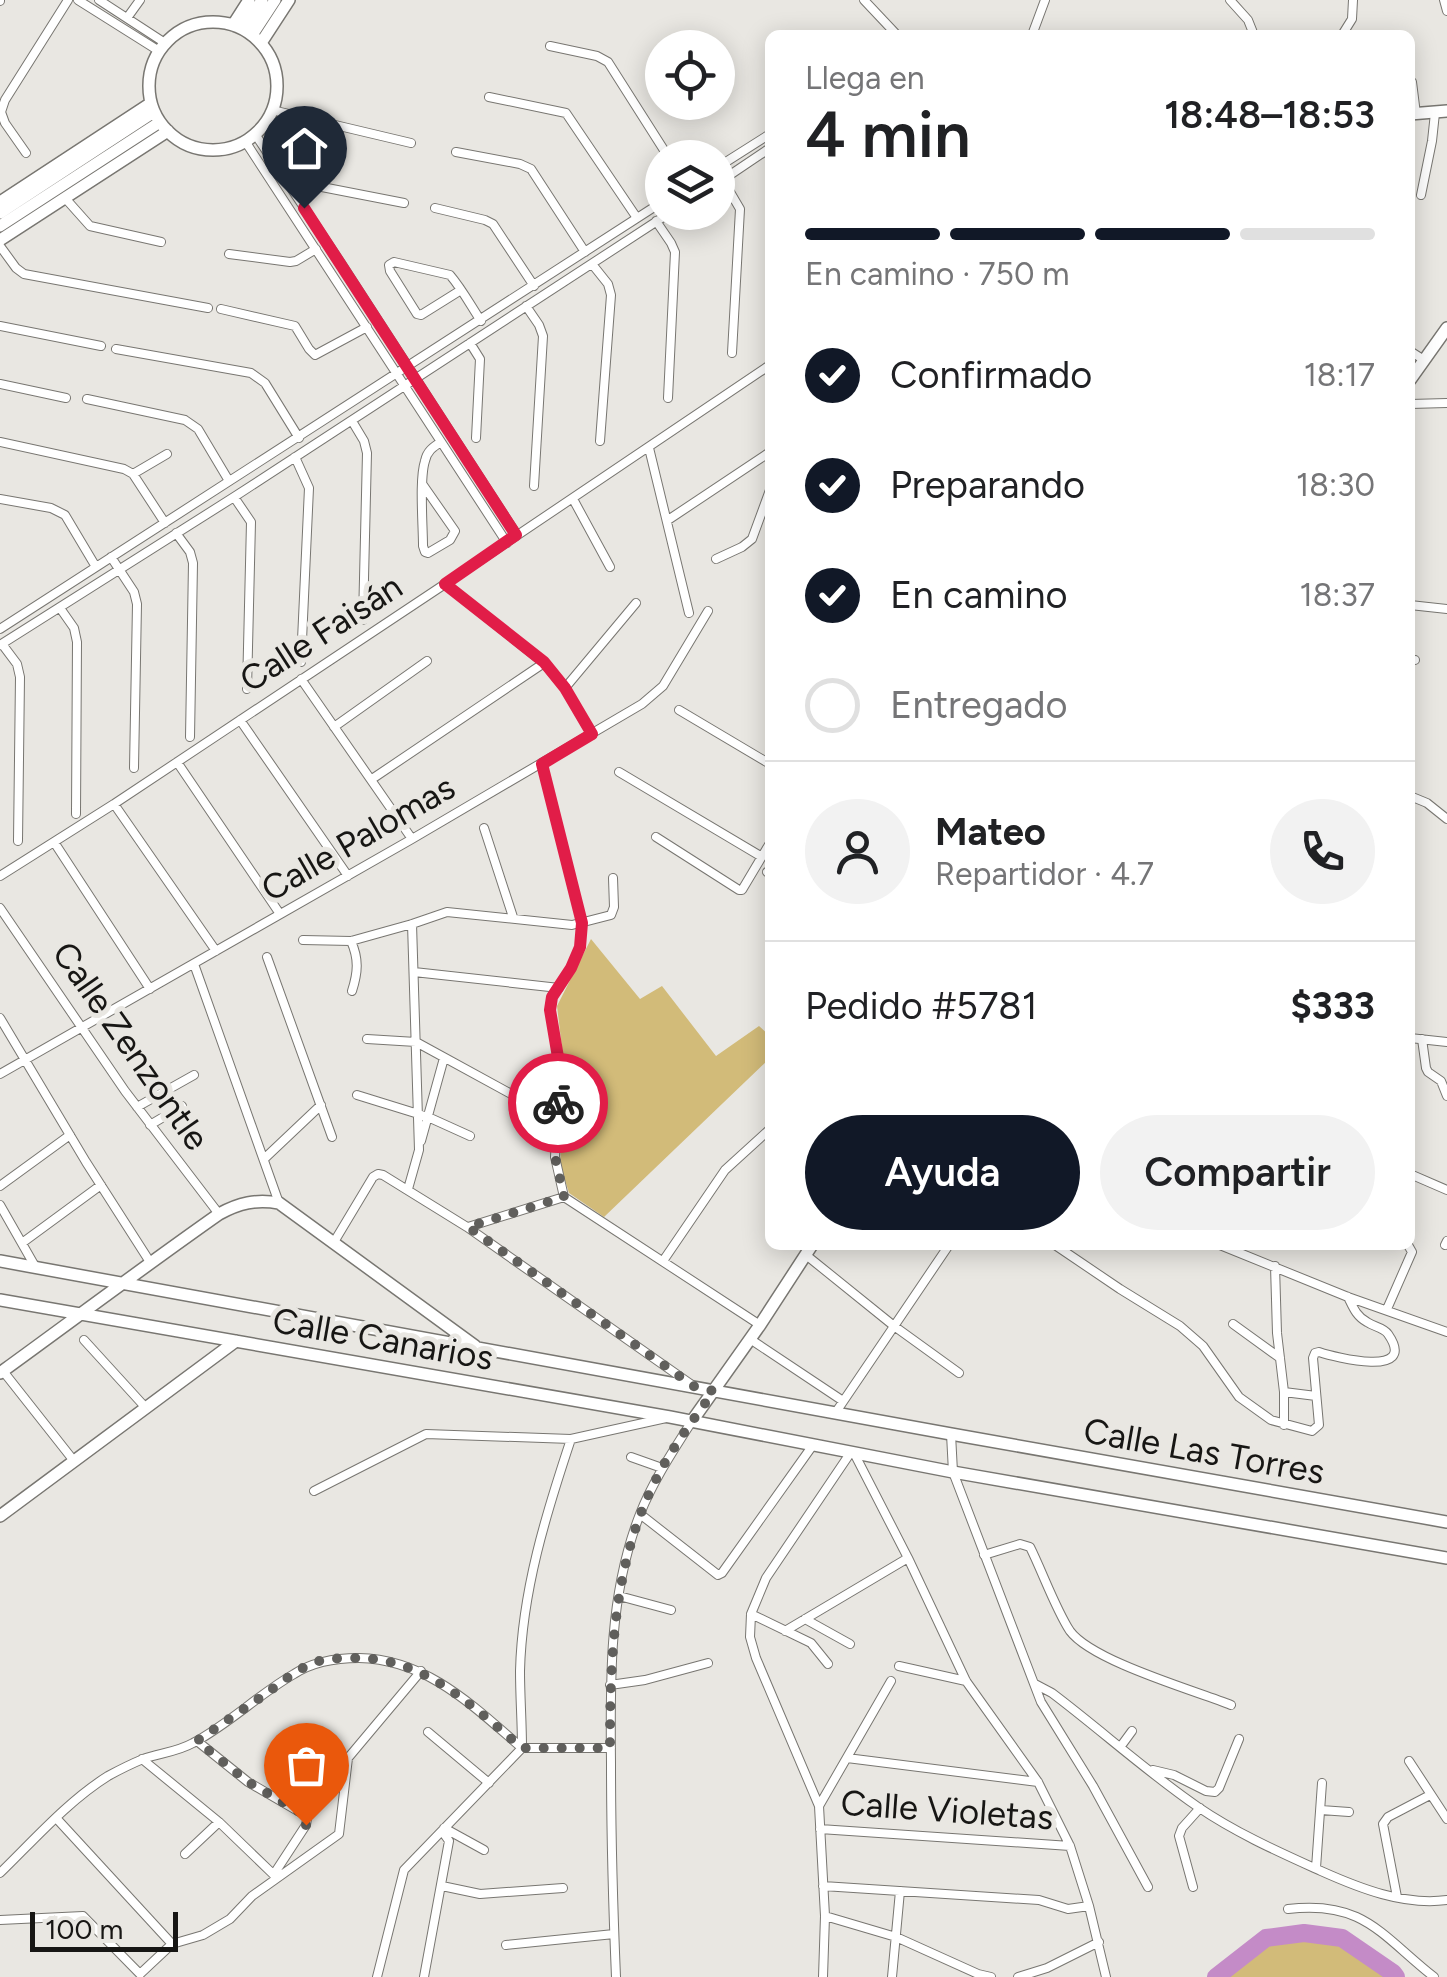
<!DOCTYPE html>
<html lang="es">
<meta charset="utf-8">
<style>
body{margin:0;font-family:Figtree,sans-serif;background:#f2f2f2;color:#202124;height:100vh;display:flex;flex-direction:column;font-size:38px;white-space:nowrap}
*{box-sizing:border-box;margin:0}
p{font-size:32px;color:#757577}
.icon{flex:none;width:55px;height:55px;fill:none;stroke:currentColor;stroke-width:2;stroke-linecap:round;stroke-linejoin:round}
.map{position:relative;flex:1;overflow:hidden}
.panel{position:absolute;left:765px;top:30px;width:650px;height:1220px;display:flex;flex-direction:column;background:#fff;border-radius:15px;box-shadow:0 5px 25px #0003}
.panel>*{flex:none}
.buttons{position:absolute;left:645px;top:30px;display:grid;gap:20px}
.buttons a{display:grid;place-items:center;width:90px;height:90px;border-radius:50%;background:#fff;box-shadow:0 5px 25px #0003;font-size:50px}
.scale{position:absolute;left:30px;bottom:25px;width:148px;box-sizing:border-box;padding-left:10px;border:5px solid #171614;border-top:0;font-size:28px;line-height:35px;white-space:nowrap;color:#171614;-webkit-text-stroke:8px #e9e7e2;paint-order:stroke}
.pin{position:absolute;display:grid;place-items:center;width:85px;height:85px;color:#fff;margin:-102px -42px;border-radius:50% 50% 50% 0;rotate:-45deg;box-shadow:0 0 10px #0007}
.pin .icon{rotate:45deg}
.courier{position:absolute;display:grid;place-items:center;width:100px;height:100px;margin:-50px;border:8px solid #e11d48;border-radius:50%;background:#fff;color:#222;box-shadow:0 2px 12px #0007}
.summary em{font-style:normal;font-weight:600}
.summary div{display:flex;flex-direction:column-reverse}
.summary{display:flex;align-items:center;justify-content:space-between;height:170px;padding:0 40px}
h1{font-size:65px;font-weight:600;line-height:75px}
.bar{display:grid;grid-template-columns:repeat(4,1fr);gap:15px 10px;align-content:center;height:120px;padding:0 40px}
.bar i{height:12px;border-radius:8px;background:#e0e0e0}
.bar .active{background:#111827}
.bar p{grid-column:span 4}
.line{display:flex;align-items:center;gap:25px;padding:0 40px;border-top:2px solid #e0e0e0}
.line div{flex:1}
.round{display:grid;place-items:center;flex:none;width:105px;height:105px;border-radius:52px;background:#f2f2f2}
ol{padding:0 40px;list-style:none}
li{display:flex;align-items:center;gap:30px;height:110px}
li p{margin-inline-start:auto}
li .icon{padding:10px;border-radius:50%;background:#111827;color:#fff;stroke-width:4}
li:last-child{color:#757577}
li i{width:55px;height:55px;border:5px solid #e0e0e0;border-radius:50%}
.button{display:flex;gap:20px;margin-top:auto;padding:20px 40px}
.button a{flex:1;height:115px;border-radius:60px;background:#111827;color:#fff;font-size:40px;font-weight:600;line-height:115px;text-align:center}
.button a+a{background:#f2f2f2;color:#202124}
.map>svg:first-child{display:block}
.green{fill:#d2bb79}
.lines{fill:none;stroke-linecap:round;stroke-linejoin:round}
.river{stroke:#c48bc7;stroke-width:18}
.street-casing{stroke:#787671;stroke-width:10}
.secondary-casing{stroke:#787671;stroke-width:14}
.street{stroke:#fff;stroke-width:8}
.secondary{stroke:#fff;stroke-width:11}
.done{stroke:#605f5c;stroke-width:10;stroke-dasharray:0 18}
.route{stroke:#e11d48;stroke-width:12}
.labels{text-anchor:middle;stroke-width:10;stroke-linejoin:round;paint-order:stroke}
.street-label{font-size:35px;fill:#171614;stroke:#e9e7e2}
</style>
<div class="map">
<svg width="1447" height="1977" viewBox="0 0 1447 1977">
<rect width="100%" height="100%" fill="#e9e7e2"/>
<path class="green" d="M591,939L640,999L662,986L716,1056L759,1026L770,1036V1058L604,1217L569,1193L560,1164L565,1073L557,1006Z
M1304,1933L1342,1938L1393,1973L1396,1977H1216L1266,1938Z"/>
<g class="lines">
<path class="river" d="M1216,1977L1266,1938L1304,1933L1342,1938L1393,1973L1396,1977"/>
<defs>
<path id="street" d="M78,0L159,51
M99,0L165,43
M864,0L897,35
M1230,0L1248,20L1254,35
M1444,0L1447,11
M0,1V0
M127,18L140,0
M1032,35L1045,0
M1342,35L1352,19L1353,0
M550,46L597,56L608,62L669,158
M1412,82L1416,114
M489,97L566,113L637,218
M272,110L411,143
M255,134L341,263L517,535
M245,141L507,543
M456,152L520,164L531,169L585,252
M26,153L5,123L1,112L5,100L68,0
M718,167L770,134
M286,180L404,203
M723,180L740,209L732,353
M718,183L770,148
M1421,195L1432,141L1435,113
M65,198L90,226L161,242
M435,208L485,220L493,224L534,286
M656,221L671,243L675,252L668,398
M0,246L16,268L24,274L208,308
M229,254L290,262L296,261L316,249
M592,264L608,284L611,295L600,441
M461,290L421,315L417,314L390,271L389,265L394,262L450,275C462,289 471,306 481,321
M526,306L539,325L543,336L534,486
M221,309L295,326L309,349L315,355L367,327
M0,326L101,346
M470,343L480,359L476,438
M116,349L251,373L265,383L299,438
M1410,351L1424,360
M0,384L66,398
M87,399L185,420L198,429L229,481
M1410,404L1447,403
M352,421L364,441L367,453L363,620
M0,442L124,469L133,474L165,523
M649,448L689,613
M295,457L309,488L301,662
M133,474L167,454
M423,485L455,531L450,540L428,553L425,552L423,546C423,524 419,479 425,461C427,451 433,447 441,442
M234,497L251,522L247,689
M0,499L51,508L65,515L96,567
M573,499L610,567
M668,520L770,452
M176,533L190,552L193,563L190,737
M111,557L134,592L137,604L134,768
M716,559L742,547L752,539L770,490
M445,584L544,663L565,688L592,735
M1410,605L1447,609
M60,608L74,628L77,642L76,814
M0,629L662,202
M2,644L17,664L20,677L18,841
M0,645L234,497L671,212
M1410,660H1415
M301,679L412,839
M565,688L636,603
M679,710L770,764
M240,720L348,876
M334,727L427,661
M177,762L280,914
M542,764L582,923L580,947L571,968L552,997L550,1010L560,1069L555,1157L564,1197L760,1325
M619,772L762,857
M372,779L544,663
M1410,796L1427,803L1447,819
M114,804L216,951
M484,828L513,917
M656,837L739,890H742L770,843
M54,842L150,989
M767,872L770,870
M0,876L114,804L445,584L770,365
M0,908L125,1091L219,1214
M303,940L351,941L412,924L447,912L572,925L611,915L614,907L613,878
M351,941C359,959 358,972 352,991
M267,957L332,1137
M194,964L279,1203
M414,972L559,988
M0,1018L86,1162L150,1262
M1410,1038L1447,1042
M367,1039L416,1042L557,1119
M1422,1039L1426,1068L1428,1072L1441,1081L1447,1096
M0,1074L412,839L642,704L663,686L708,611
M357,1095L428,1117L470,1136
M137,1107L194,1075
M150,1125L182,1106
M421,1141L444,1058
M265,1158L321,1105
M1410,1174L1447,1190
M0,1186L70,1135
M408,1189L419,1150L412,924
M0,1205L36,1268
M468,1227L564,1197
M334,1242L373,1177L378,1174L383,1175L467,1227L692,1385
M22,1243L101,1185
M1055,1245L1120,1289L1180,1326L1203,1346L1239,1397L1271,1420L1312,1431L1319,1425L1313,1358L1315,1353L1319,1352C1334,1357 1419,1379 1388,1334C1383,1327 1374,1327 1367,1322C1356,1316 1353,1307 1348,1297
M1220,1245L1348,1297L1447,1332
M1445,1245L1447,1241
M806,1255L894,1326L959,1373
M663,1261L725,1170L770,1129
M1275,1266L1277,1333L1284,1392V1425
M1387,1309L1412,1252L1408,1245
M1233,1324L1280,1358
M750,1339L843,1401
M84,1340L146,1408
M3,1371L74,1461
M1284,1392L1316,1396
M836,1412L949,1245
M951,1434L953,1472L1041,1702L1093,1786L1148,1887
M854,1453L908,1558L966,1681L1038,1782L1070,1846L1089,1906L1106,1977
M631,1457L662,1468
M314,1491L426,1434L571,1439
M640,1514L718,1575L722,1573L813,1445
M984,1555L1020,1544L1030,1547C1042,1571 1056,1610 1070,1631C1092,1661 1193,1690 1231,1705
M619,1596L671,1610
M751,1614L811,1643L828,1664
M805,1619L850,1644
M785,1631L908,1558
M899,1666L966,1681
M1035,1684L1052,1693C1101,1730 1147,1772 1198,1807C1236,1833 1279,1852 1321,1871C1359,1888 1404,1906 1447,1900
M610,1685L645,1680L708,1663
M428,1732L489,1783
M197,1741L248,1782L303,1814L307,1819L306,1825L274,1874
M1121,1746L1132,1731
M847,1758L1038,1782
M142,1759L219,1822L274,1875
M1409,1761L1447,1819
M1153,1770L1174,1775L1206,1791L1215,1792L1219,1788L1239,1739
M819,1806L891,1681
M1321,1810L1349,1812
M57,1819L172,1944
M444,1828L484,1850
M820,1829L1070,1846
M185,1854L219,1822
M1316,1868L1322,1783
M0,1873C34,1840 68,1801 108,1776C119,1770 131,1764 143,1759C160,1753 177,1752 193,1743C229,1724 259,1694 294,1674C314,1661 336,1658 359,1658C427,1659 474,1707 522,1748H611
M442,1886L480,1894L563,1888
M823,1886L1039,1900L1068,1909L1089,1906
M1193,1887L1179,1836L1182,1828L1200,1808
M1397,1897L1383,1824L1388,1817L1430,1795
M1288,1909C1363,1900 1381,1935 1434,1977
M825,1916L896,1937L978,1974L991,1977
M0,1920L83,1916L140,1974L172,1944L203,1935L230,1919L252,1896L339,1834L348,1758L421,1671
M506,1945L614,1934
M377,1977L404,1870L522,1748C522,1722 520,1697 520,1671C522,1591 546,1514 571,1439L666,1418
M424,1977L449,1841L442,1831
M616,1977C613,1906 611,1834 611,1763C610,1679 609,1593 640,1514C653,1481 673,1451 692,1421
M823,1977L825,1916L819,1806L756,1658L750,1637L751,1614L766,1578L851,1452
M892,1977L900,1891
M1018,1977L1047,1968L1099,1942"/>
<path id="secondary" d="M149 86a64 64 0 1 1 128 0a64 64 0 1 1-128 0Z
M233,25L249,0
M243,29L262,0
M252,35L275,0
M261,43L289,0
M1410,114L1447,111
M0,202L151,103
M0,213L154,112
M0,226L160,122
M0,240L168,131
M1410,380L1447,328
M0,1261L951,1434L1447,1522
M0,1300L670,1417L953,1472L1447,1558
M0,1373C73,1320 145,1266 219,1214C239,1203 256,1199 279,1203L475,1346
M692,1421L760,1325L812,1245
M0,1516L236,1341"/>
</defs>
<use href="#street" class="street-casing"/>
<use href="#secondary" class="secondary-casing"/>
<use href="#street" class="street"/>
<use href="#secondary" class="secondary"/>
</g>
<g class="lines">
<path class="done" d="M306,1825L307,1819L303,1814L248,1782L197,1741C220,1725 244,1709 267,1693C283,1681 300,1667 319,1661C331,1658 346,1658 358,1658C426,1659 473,1707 522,1748H610C610,1651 614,1554 662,1468C677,1441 696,1416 714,1391L695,1387L468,1227L564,1197L555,1157L558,1103"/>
<path class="route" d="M304,208L516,535L445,584L544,662L565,688L592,734L542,764L582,923L580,947L571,968L552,997L550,1010L560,1069L558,1103"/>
</g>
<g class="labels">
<g class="street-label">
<text transform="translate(321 633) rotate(-33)" y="12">Calle Faisán</text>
<text transform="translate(358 838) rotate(-30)" y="12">Calle Palomas</text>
<text transform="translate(131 1046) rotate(55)" y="12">Calle Zenzontle</text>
<text transform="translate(383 1339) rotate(10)" y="12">Calle Canarios</text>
<text transform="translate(1204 1451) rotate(10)" y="12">Calle Las Torres</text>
<text transform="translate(947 1810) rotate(4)" y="12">Calle Violetas</text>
</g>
</g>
</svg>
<div class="buttons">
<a><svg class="icon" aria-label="locate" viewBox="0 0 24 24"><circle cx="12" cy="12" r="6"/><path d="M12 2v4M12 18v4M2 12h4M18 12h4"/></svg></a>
<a><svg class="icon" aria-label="layers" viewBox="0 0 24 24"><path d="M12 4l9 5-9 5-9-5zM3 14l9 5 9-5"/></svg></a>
</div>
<div class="scale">100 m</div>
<div class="pin" style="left:306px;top:1825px;background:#ea580c"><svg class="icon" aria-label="bag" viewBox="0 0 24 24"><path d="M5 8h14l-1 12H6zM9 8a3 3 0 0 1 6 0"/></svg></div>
<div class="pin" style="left:304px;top:208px;background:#1f2937"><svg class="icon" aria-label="home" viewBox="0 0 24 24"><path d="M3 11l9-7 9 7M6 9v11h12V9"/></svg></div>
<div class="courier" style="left:558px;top:1103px"><svg class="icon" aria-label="bike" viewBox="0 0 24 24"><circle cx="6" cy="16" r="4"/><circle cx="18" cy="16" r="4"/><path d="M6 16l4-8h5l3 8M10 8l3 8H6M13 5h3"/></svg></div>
<section class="panel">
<div class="summary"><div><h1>4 min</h1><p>Llega en</p></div><em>18:48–18:53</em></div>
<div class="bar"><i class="active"></i><i class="active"></i><i class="active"></i><i></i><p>En camino · 750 m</p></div>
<ol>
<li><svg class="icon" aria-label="check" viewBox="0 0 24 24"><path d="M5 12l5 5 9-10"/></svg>Confirmado<p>18:17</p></li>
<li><svg class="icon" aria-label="check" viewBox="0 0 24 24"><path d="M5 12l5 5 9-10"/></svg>Preparando<p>18:30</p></li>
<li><svg class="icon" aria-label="check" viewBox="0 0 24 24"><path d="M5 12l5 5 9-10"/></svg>En camino<p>18:37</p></li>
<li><i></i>Entregado</li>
</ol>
<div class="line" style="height:180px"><a class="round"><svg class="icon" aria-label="person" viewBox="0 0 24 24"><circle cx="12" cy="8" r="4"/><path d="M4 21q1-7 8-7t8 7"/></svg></a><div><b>Mateo</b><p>Repartidor · 4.7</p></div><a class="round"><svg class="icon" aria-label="phone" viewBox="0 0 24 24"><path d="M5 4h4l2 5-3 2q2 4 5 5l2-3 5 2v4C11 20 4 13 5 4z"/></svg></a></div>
<div class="line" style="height:130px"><div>Pedido #5781</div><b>$333</b></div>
<div class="button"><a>Ayuda</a><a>Compartir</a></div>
</section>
</div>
